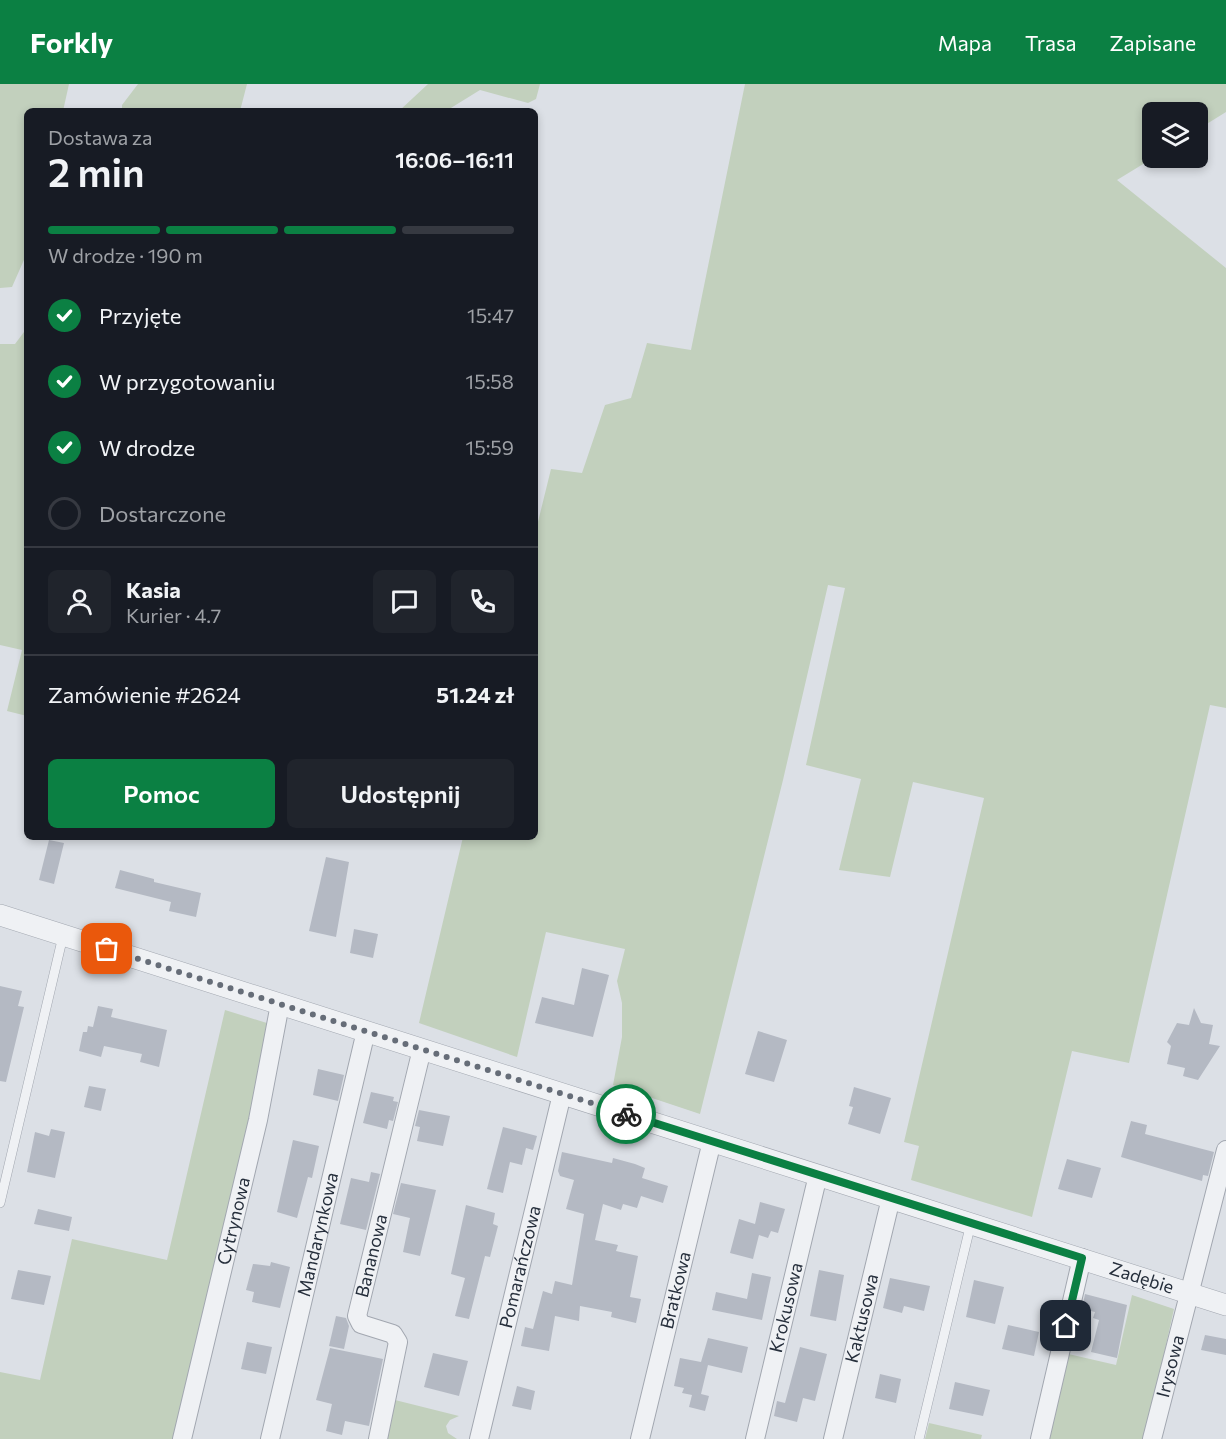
<!DOCTYPE html>
<html lang="pl">
<meta charset="utf-8">
<style>
body{margin:0;font-family:Commissioner,sans-serif;background:#20242c;color:#f1f3f6;height:100vh;display:flex;flex-direction:column;font-size:22px;white-space:nowrap}
*{box-sizing:border-box;margin:0}
p{font-size:20px;color:#9ea1a6}
.icon{flex:none;width:33px;height:33px;fill:none;stroke:currentColor;stroke-width:2;stroke-linecap:round;stroke-linejoin:round}
.map{position:relative;flex:1;overflow:hidden}
.panel{position:absolute;left:24px;top:24px;width:514px;height:732px;display:flex;flex-direction:column;background:#171b24;border-radius:9px;box-shadow:0 3px 9px #0003}
.panel>*{flex:none}
.tools{position:absolute;left:1142px;top:18px;display:grid;gap:12px}
.tools a{display:grid;place-items:center;width:66px;height:66px;border-radius:9px;background:#171b24;box-shadow:0 3px 9px #0003;font-size:30px}
.pin{position:absolute;display:grid;place-items:center;width:51px;height:51px;color:#fff;margin:-26px;border-radius:12px;box-shadow:0 3px 9px #0006}
.courier{position:absolute;display:grid;place-items:center;width:60px;height:60px;margin:-30px;border:4px solid #0b8043;border-radius:50%;background:#fff;color:#222;box-shadow:0 2px 8px #0007}
.summary em{font-style:normal;font-weight:600}
.summary div{display:flex;flex-direction:column-reverse}
.summary{display:flex;align-items:center;justify-content:space-between;height:102px;padding:0 24px}
h1{font-size:39px;font-weight:600;line-height:45px}
.bar{display:grid;grid-template-columns:repeat(4,1fr);gap:9px 6px;align-content:center;height:72px;padding:0 24px}
.bar i{height:8px;border-radius:4px;background:#363941}
.bar .selected{background:#0b8043}
.bar p{grid-column:span 4}
.line{display:flex;align-items:center;gap:15px;padding:0 24px;border-top:2px solid #363941}
.line div{flex:1}
.round{display:grid;place-items:center;flex:none;width:63px;height:63px;border-radius:9px;background:#20242c}
ol{padding:0 24px;list-style:none}
li{display:flex;align-items:center;gap:18px;height:66px}
li p{margin-inline-start:auto}
li .icon{padding:6px;border-radius:50%;background:#0b8043;color:#fff;stroke-width:4}
li:last-child{color:#9ea1a6}
li i{width:33px;height:33px;border:3px solid #363941;border-radius:50%}
.button{display:flex;gap:12px;margin-top:auto;padding:12px 24px}
.button a{flex:1;height:69px;border-radius:9px;background:#0b8043;color:#fff;font-size:24px;font-weight:600;line-height:69px;text-align:center}
.button a+a{background:#20242c;color:#f1f3f6}
header{display:flex;align-items:center;gap:36px;box-sizing:border-box;height:84px;padding:0 30px;background:#0b8043;color:#fff}
header strong{font-size:28px}
nav{display:flex;gap:33px;margin-inline-start:auto;font-size:21px}
.map>svg:first-child{display:block}
.green{fill:#c2d0bd}
.building{fill:#b4b9c3}
.lines{fill:none;stroke-linecap:round;stroke-linejoin:round}
.service-casing{stroke:#a2a7b0;stroke-width:10}
.minor-casing{stroke:#a2a7b0;stroke-width:20}
.tertiary-casing{stroke:#a2a7b0;stroke-width:22}
.service{stroke:#eff1f4;stroke-width:9}
.minor{stroke:#eff1f4;stroke-width:18}
.tertiary{stroke:#eff1f4;stroke-width:21}
.done{stroke:#666d78;stroke-width:6;stroke-dasharray:0 10.8}
.route{stroke:#0b8043;stroke-width:8}
.labels{text-anchor:middle;stroke-width:4.5;stroke-linejoin:round;paint-order:stroke}
.street-label{font-size:18px;fill:#262f3c;stroke:#ebeff4}
</style>
<header>
<strong>Forkly</strong>
<nav><a>Mapa</a><a>Trasa</a><a>Zapisane</a></nav>
</header>
<div class="map">
<svg width="1226" height="1355" viewBox="0 0 1226 1355">
<rect width="100%" height="100%" fill="#dce0e6"/>
<path class="green" d="M0,0H69L63,27H27V169L12,203L0,204Z
M138,0H247L240,27H122V21Z
M428,0H540L536,15L528,19L480,6L446,27H399Z
M745,0H1226V28L1197,46V28H1152L1153,74L1117,96L1226,184V624L1210,621L1129,979L1072,967L1032,1133L911,1096L919,1062L904,1058L984,714L913,698L890,793L839,786L861,695L806,681L845,504L828,501L783,696L700,1030L613,1001L622,953V919L617,897L625,865L546,848L517,973L419,939L463,753H536V446L551,385L582,389L605,321L631,314L647,259L691,266Z
M27,244V632L7,627L22,566L0,561V260H15Z
M225,926L270,940L258,1014L176,1355H0V1288L40,1296L72,1155L167,1176Z
M1132,1211L1174,1225L1145,1355H1045L1064,1269L1116,1281Z
M391,1315L459,1332L450,1336L446,1342L448,1349L457,1355H382Z
M929,1339L982,1351L981,1355H925Z"/>
<path class="building" d="M49,756L64,759L54,800L39,796Z
M326,773L349,778L336,853L309,847Z
M120,786L154,795V798L201,809L196,833L169,827L171,818L115,804Z
M354,845L378,850L373,874L350,869Z
M582,884L609,891L593,953L535,939L542,913L574,921Z
M0,902L22,907L18,922L24,923L6,998L0,997Z
M98,922L113,925L111,933L167,946L159,983L140,978L142,970L104,962L101,973L79,967L83,948H87L88,942L93,943Z
M1194,924L1201,939L1213,941L1209,960L1220,962L1198,996L1183,992L1185,984L1167,980L1171,962L1167,958L1177,939L1189,941Z
M758,947L787,956L774,998L745,990Z
M318,985L344,991L338,1017L313,1011Z
M89,1002L106,1005L101,1027L84,1023Z
M854,1003L891,1014L880,1050L848,1040L853,1023L849,1022Z
M371,1008L394,1013L393,1017L398,1018L393,1037L389,1036L387,1045L363,1039Z
M419,1026L450,1032L443,1062L417,1057L420,1043L415,1042Z
M1131,1037L1147,1041L1145,1050L1214,1068L1208,1092L1203,1091L1202,1097L1121,1073Z
M503,1043L537,1052L533,1066L526,1064L522,1081L510,1078L503,1109L487,1105Z
M51,1045L65,1048L55,1094L27,1088L35,1048L49,1052Z
M293,1056L319,1062L312,1094L308,1093L297,1134L277,1128Z
M562,1068L612,1079L613,1074L635,1080L645,1084L642,1094L668,1102L663,1119L641,1112L637,1124L623,1120L621,1126L603,1120L595,1156L618,1161L616,1167L638,1172L630,1213L641,1215L636,1239L611,1233L612,1228L580,1222L579,1237L555,1232L549,1267L521,1262L525,1243L533,1245L543,1207L552,1210L555,1197L572,1201L584,1130L566,1125L574,1096L560,1092L558,1087Z
M1067,1075L1101,1084L1092,1114L1058,1105Z
M371,1088L380,1090L366,1146L340,1140L351,1094L369,1098Z
M401,1099L436,1106L420,1172L403,1168L410,1134L393,1130Z
M760,1118L785,1125L778,1149L771,1147L768,1154L759,1151L753,1175L730,1169L739,1135L755,1140Z
M466,1121L495,1129L493,1140L498,1142L490,1173L485,1172L469,1235L455,1232L465,1194L451,1190Z
M38,1125L72,1133L69,1147L34,1140Z
M271,1178L290,1183L280,1224L252,1218L254,1208L246,1206L253,1180L270,1182Z
M18,1186L51,1192L44,1221L11,1215Z
M819,1186L844,1191L836,1237L810,1232Z
M752,1189L771,1193L762,1236L712,1226L716,1208L747,1215Z
M890,1194L930,1202L924,1227L904,1222L902,1229L883,1224Z
M974,1196L1004,1203L995,1240L966,1233Z
M1085,1210L1127,1221L1117,1274L1091,1268L1099,1236L1093,1234L1095,1228L1082,1225Z
M336,1232L346,1234L349,1242L344,1265L329,1262Z
M1008,1241L1039,1248L1034,1272L1002,1265Z
M1205,1251L1226,1255V1271L1201,1266Z
M708,1254L748,1263L742,1289L708,1281L701,1310L709,1312L705,1327L689,1323L692,1311L682,1309L684,1304L674,1302L680,1274L701,1278Z
M247,1258L272,1263L266,1290L241,1285Z
M800,1263L827,1270L815,1317L803,1314L797,1338L774,1332L777,1317L785,1319Z
M330,1264L383,1275L369,1342L345,1337L342,1351L326,1347L332,1320L316,1316Z
M433,1269L468,1277L459,1312L424,1303Z
M880,1290L901,1295L896,1319L875,1314Z
M955,1298L990,1306L983,1332L949,1325Z
M517,1302L535,1307L531,1326L512,1322Z"/>
<g class="lines">
<defs>
<path id="service" d="M0,1119L63,852
M919,1355L971,1139"/>
<g id="minor">
<path id="s1" d="M182,1355L258,1036L280,920"/>
<path id="s2" d="M270,1355L366,947"/>
<path id="s3" d="M378,1355L398,1258L393,1250L361,1240L357,1232L422,965"/>
<path id="s4" d="M479,1355L562,1010"/>
<path id="s5" d="M640,1355L712,1057"/>
<path id="s6" d="M755,1355L818,1091"/>
<path id="s7" d="M833,1355L891,1114"/>
<path d="M1040,1355L1082,1174"/>
<path id="s8" d="M1152,1355L1226,1066"/>
</g>
<g id="tertiary">
<path id="s9" d="M0,831L1226,1221"/>
</g>
</defs>
<use href="#service" class="service-casing"/>
<use href="#minor" class="minor-casing"/>
<use href="#tertiary" class="tertiary-casing"/>
<use href="#service" class="service"/>
<use href="#minor" class="minor"/>
<use href="#tertiary" class="tertiary"/>
</g>
<g class="lines">
<path class="done" d="M107,865L626,1030"/>
<path class="route" d="M626,1030L1082,1174L1066,1242"/>
</g>
<g class="labels">
<g class="street-label">
<text dy="6" stroke="none"><textPath href="#s1" startOffset="224">Cytrynowa</textPath></text>
<text dy="6" stroke="none"><textPath href="#s2" startOffset="210">Mandarynkowa</textPath></text>
<text dy="6" stroke="none"><textPath href="#s3" startOffset="213">Bananowa</textPath></text>
<text dy="6" stroke="none"><textPath href="#s4" startOffset="177">Pomarańczowa</textPath></text>
<text dy="6" stroke="none"><textPath href="#s9" startOffset="1198">Zadębie</textPath></text>
<text dy="6" stroke="none"><textPath href="#s5" startOffset="153">Bratkowa</textPath></text>
<text dy="6" stroke="none"><textPath href="#s6" startOffset="135">Krokusowa</textPath></text>
<text dy="6" stroke="none"><textPath href="#s7" startOffset="124">Kaktusowa</textPath></text>
<text dy="6" stroke="none"><textPath href="#s8" startOffset="75">Irysowa</textPath></text>
</g>
</g>
</svg>
<div class="tools">
<a><svg class="icon" aria-label="layers" viewBox="0 0 24 24"><path d="M12 4l9 5-9 5-9-5zM3 14l9 5 9-5"/></svg></a>
</div>
<div class="pin" style="left:107px;top:865px;background:#ea580c"><svg class="icon" aria-label="bag" viewBox="0 0 24 24"><path d="M5 8h14l-1 12H6zM9 8a3 3 0 0 1 6 0"/></svg></div>
<div class="pin" style="left:1066px;top:1242px;background:#1f2937"><svg class="icon" aria-label="home" viewBox="0 0 24 24"><path d="M3 11l9-7 9 7M6 9v11h12V9"/></svg></div>
<div class="courier" style="left:626px;top:1030px"><svg class="icon" aria-label="bike" viewBox="0 0 24 24"><circle cx="6" cy="16" r="4"/><circle cx="18" cy="16" r="4"/><path d="M6 16l4-8h5l3 8M10 8l3 8H6M13 5h3"/></svg></div>
<section class="panel">
<div class="summary"><div><h1>2 min</h1><p>Dostawa za</p></div><em>16:06–16:11</em></div>
<div class="bar"><i class="selected"></i><i class="selected"></i><i class="selected"></i><i></i><p>W drodze · 190 m</p></div>
<ol>
<li><svg class="icon" aria-label="check" viewBox="0 0 24 24"><path d="M5 12l5 5 9-10"/></svg>Przyjęte<p>15:47</p></li>
<li><svg class="icon" aria-label="check" viewBox="0 0 24 24"><path d="M5 12l5 5 9-10"/></svg>W przygotowaniu<p>15:58</p></li>
<li><svg class="icon" aria-label="check" viewBox="0 0 24 24"><path d="M5 12l5 5 9-10"/></svg>W drodze<p>15:59</p></li>
<li><i></i>Dostarczone</li>
</ol>
<div class="line" style="height:108px"><a class="round"><svg class="icon" aria-label="person" viewBox="0 0 24 24"><circle cx="12" cy="8" r="4"/><path d="M4 21q1-7 8-7t8 7"/></svg></a><div><b>Kasia</b><p>Kurier · 4.7</p></div><a class="round"><svg class="icon" aria-label="chat" viewBox="0 0 24 24"><path d="M4 5h16v11H9l-5 4z"/></svg></a><a class="round"><svg class="icon" aria-label="phone" viewBox="0 0 24 24"><path d="M5 4h4l2 5-3 2q2 4 5 5l2-3 5 2v4C11 20 4 13 5 4z"/></svg></a></div>
<div class="line" style="height:78px"><div>Zamówienie #2624</div><b>51.24 zł</b></div>
<div class="button"><a>Pomoc</a><a>Udostępnij</a></div>
</section>
</div>
